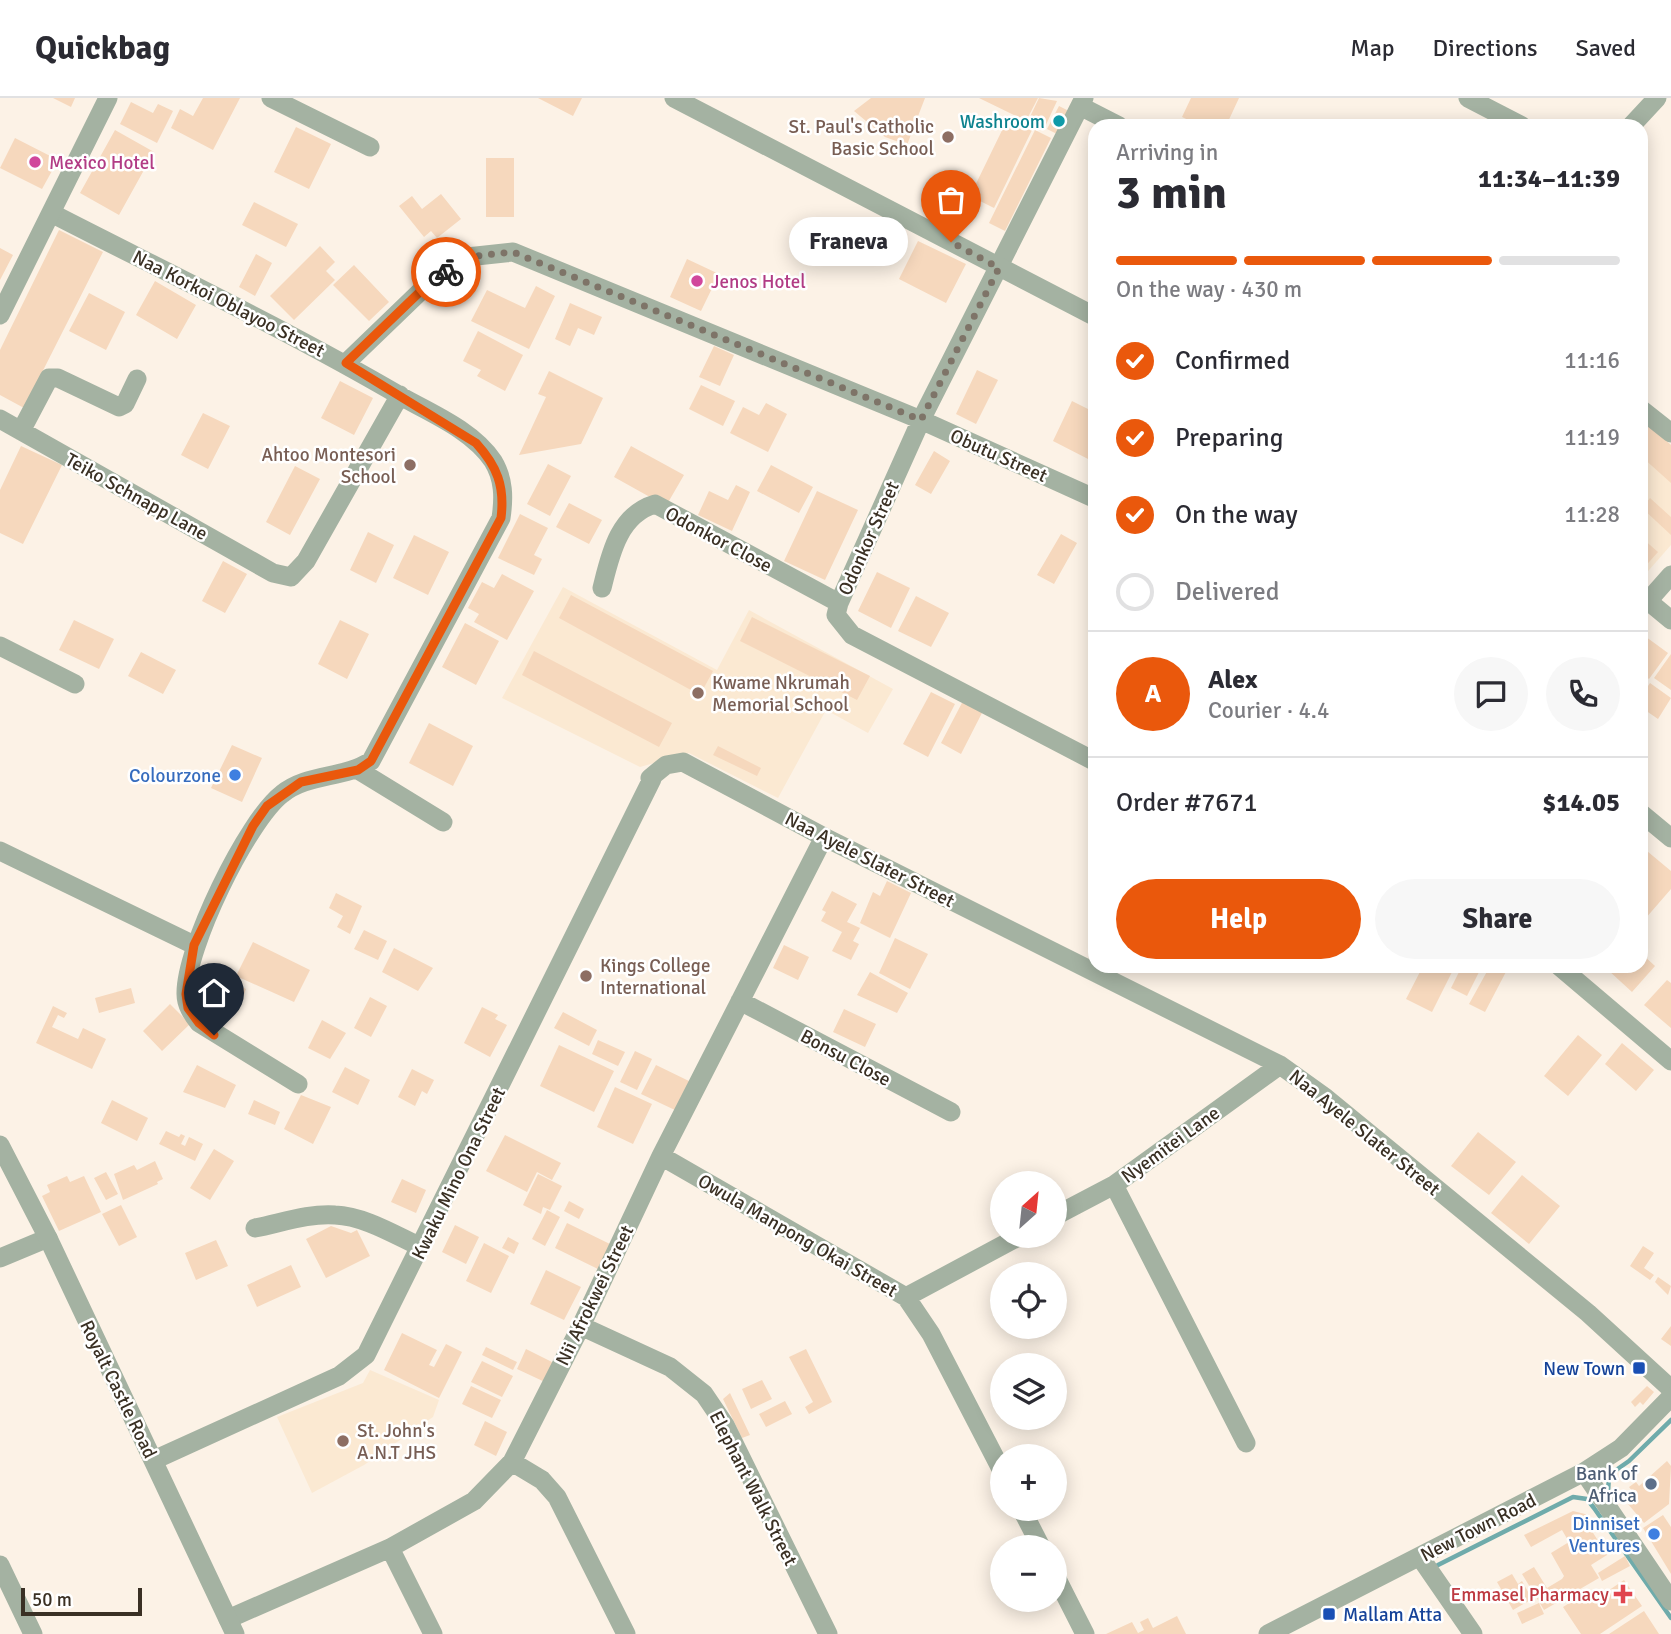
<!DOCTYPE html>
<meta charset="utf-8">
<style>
body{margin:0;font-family:Signika,sans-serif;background:#f7f7f7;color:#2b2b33;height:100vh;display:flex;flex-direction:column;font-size:26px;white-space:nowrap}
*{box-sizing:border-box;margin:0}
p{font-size:23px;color:#7c7c81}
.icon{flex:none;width:38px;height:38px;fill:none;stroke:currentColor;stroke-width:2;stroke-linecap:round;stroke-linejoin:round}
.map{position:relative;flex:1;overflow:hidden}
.panel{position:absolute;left:1088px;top:21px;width:560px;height:854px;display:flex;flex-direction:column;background:#fff;border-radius:21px;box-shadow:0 4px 18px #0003}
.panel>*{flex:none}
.needle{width:46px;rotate:27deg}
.fabs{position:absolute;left:990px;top:1073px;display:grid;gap:14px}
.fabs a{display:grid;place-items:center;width:77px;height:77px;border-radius:50%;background:#fff;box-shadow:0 4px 18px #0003;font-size:35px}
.scale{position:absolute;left:21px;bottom:18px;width:121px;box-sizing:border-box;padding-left:7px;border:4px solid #3a3024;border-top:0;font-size:19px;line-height:24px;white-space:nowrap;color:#3a3024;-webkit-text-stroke:5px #fff;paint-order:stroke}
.pin{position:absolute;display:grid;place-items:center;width:60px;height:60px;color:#fff;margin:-72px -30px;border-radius:50% 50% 50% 0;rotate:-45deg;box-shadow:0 0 7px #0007}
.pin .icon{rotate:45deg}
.courier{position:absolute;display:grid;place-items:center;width:70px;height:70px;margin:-35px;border:5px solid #ea580c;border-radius:50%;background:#fff;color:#222;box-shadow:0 2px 9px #0007}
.bubble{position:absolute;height:49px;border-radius:24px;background:#fff;box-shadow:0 4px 18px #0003;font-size:23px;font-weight:700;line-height:49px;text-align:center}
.head em{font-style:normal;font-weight:700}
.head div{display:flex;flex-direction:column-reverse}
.head{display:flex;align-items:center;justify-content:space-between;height:119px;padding:0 28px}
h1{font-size:46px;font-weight:700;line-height:52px}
.bar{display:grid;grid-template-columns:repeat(4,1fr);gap:10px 7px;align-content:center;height:84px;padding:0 28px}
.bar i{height:9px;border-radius:5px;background:#e1e1e2}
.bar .selected{background:#ea580c}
.bar p{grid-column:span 4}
.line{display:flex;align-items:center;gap:18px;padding:0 28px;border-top:2px solid #e1e1e2}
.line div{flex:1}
.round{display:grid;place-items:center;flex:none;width:74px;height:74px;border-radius:37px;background:#f7f7f7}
ol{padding:0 28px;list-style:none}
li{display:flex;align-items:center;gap:21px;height:77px}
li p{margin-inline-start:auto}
li .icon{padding:7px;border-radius:50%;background:#ea580c;color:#fff;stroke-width:4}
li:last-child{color:#7c7c81}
li i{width:38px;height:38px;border:4px solid #e1e1e2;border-radius:50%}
.primary-button{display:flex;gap:14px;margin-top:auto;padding:14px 28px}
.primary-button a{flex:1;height:80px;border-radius:42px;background:#ea580c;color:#fff;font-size:28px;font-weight:700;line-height:80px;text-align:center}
.primary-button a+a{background:#f7f7f7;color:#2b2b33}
header{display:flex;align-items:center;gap:42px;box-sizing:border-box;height:98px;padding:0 35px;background:#fff;border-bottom:2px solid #e1e1e2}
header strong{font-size:33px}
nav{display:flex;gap:38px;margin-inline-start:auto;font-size:24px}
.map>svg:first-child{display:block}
.built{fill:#fbe9d2}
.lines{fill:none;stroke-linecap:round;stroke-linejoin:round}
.stream{stroke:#6fabab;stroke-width:4.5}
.building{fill:#f6d8bd}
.minor{stroke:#a4b2a2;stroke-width:19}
.tertiary{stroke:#a4b2a2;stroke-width:19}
.done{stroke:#7e7468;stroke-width:7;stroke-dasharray:0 12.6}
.route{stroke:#ea580c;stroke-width:9}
.culture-dot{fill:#0f9aa8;stroke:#fff;stroke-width:2.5}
.education-dot{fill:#8d6e63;stroke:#fff;stroke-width:2.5}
.hotel-dot{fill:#d1479c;stroke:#fff;stroke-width:2.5}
.shop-dot{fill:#3f7fe0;stroke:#fff;stroke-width:2.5}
.transit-dot{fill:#1a4fb4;stroke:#fff;stroke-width:2.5}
.service-dot{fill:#5c6f8a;stroke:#fff;stroke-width:2.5}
.health-dot{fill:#e0444e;stroke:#fff;stroke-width:2.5}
.labels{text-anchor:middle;stroke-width:5;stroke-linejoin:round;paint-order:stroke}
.culture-label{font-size:19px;fill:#0d838f;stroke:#fff;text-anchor:end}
.education-label{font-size:19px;fill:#785e54;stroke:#fff;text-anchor:start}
.hotel-label{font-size:19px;fill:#b23c85;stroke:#fff;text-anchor:start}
.street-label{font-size:19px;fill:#3a3024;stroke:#fff}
.shop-label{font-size:19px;fill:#366cbe;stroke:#fff;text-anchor:end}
.transit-label{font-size:19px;fill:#164399;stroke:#fff;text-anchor:end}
.service-label{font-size:19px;fill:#4e5e75;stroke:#fff;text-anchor:end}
.health-label{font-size:19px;fill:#be3a42;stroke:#fff;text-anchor:end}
</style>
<header>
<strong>Quickbag</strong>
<nav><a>Map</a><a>Directions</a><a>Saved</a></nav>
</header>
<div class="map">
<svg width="1671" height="1536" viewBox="0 0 1671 1536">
<rect width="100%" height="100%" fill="#fcf2e6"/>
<path class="built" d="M1642,323L1671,347V447L1642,480Z
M563,489L717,572L749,512L893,591L868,635L826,612L778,700L689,655L640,669L502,600Z
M370,1272L439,1302L433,1319L364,1367L312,1395L277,1319L363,1285Z"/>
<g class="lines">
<path class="stream" d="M1608,1395L1609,1377L1629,1363L1671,1322
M1438,1467L1573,1399L1587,1401L1594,1410L1671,1520"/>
</g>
<path class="building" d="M53,0H75L71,9Z
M203,0H240L213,52L171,30L180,11L193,18Z
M538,0H582L573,18Z
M871,0H925L907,47L885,39L854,13Z
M979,0H1038L1026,23Z
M1039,0L1057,3L1044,31L1028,23Z
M1191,0H1239L1226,28H1201L1182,19Z
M131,4L153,15L158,6L173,13L157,45L120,26Z
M1059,8L1071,14L1059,37L1047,31Z
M1009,18L1033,30L994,110L970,98Z
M296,29L331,46L309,91L274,74Z
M115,32L154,54L119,117L80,95Z
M1035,32L1051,40L1005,133L989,125Z
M15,40L58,62L42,91L0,70Z
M486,60H514V119H486Z
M441,96L461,121L437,140L431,133L424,139L399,108L412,98L422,111Z
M254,104L298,126L286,149L242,127Z
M59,132L103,154L24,310L0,297V252Z
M918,143L966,166L946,205L899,181Z
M320,148L335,164L326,173L335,182L294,222L270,198Z
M0,150L13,157L0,182Z
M256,156L272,165L255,198L239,189Z
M687,161L719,176L701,213L670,199Z
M354,167L389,204L369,223L333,187Z
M155,183L196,207L177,241L136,217Z
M536,188L555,198L529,251L471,223L487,192L525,210Z
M89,195L125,214L106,252L69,233Z
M570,205L602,219L594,237L578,230L570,248L555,241Z
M478,233L523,257L505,293L477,278L481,272L463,263Z
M714,248L734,257L720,288L699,279Z
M977,272L998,282L976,326L956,316Z
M549,273L603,300L581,346L519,357L546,299L538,296Z
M340,283L373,300L354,337L321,320Z
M701,287L735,303L723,328L689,311Z
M1072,303L1096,315V351L1090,362L1053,343Z
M766,305L787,316L768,354L730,335L743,309L759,317Z
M203,315L230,328L208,371L181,357Z
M1642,321L1671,347V385L1642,359Z
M21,348L62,367L23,446L0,435V392Z
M631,348L684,377L666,408L614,379Z
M934,353L950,363L931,396L915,387Z
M548,366L571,378L550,418L527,406Z
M771,367L813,389L799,415L757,393Z
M295,368L320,381L290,437L266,424Z
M736,387L750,394L732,433L698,417L709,393L728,402Z
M817,393L858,412L825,482L784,463Z
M1650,400L1671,419V437L1642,410Z
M569,405L602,422L589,446L556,429Z
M520,416L548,430L534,457L542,461L534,477L498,460Z
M368,434L394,447L376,485L350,472Z
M1061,436L1077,445L1054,486L1037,477Z
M414,437L449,454L428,497L393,480Z
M1642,440L1658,454L1642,472Z
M223,463L247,476L225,515L202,503Z
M877,474L910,490L891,530L858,513Z
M502,476L534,493L507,542L474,524L479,516L468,510L482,484L494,490Z
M571,497L713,573L700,597L559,520Z
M916,498L949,515L931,549L898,533Z
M752,519L870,578L857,602L740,543Z
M74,522L114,541L99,571L59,552Z
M340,522L369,536L347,581L318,566Z
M465,525L499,543L476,587L442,569Z
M1642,536L1668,555L1649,581L1642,575Z
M534,553L672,625L659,649L522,577Z
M141,554L176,572L163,596L128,578Z
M1671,556V592L1654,580Z
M1650,585L1671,600L1658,621L1642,610V597Z
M931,594L955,606L928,659L903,646Z
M964,601L984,611L961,656L941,645Z
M429,625L473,648L453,688L409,665Z
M232,647L262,660L242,704L211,690Z
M718,648L761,670L757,678L713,657Z
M1647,753L1671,773V791L1645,821L1642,818V759Z
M887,783L911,795L890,840L860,825L873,794L880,798Z
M832,793L857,806L847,824L860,830L853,843L859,846L851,862L832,853L842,834L821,823L826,814L822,812Z
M336,795L362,808L350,836L337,829L343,818L329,810Z
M364,832L387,843L378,862L354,851Z
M895,840L928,856L910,891L879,875Z
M253,844L310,872L294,904L236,878Z
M784,847L809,859L798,882L773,870Z
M394,850L433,870L418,893L382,874Z
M1642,856L1655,868L1632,894L1608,872L1611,868H1642Z
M1423,868H1455L1432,914L1406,901Z
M1462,868H1482L1467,898L1451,890Z
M1490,868H1509L1485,914L1469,906Z
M870,874L908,895L897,915L857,897Z
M222,879L246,891L237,914L210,901Z
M1667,882L1671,885V930L1644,907Z
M131,890L135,905L99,915L95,900Z
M370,899L387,908L371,939L354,930Z
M170,906L190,926L162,953L143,933Z
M53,908L67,915L64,920L58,917L52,929L78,941L83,930L106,941L92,971L36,945Z
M482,909L498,917L495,921L507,927L490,959L464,945Z
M844,911L876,926L865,949L833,934Z
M563,914L597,932L589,948L554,930Z
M322,922L346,935L330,961L308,950Z
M1578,937L1602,957L1568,998L1544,978Z
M598,942L625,954L618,968L592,956Z
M1622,945L1654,972L1636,993L1605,966Z
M559,947L614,973L594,1014L540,988Z
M635,953L652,961L637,992L620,984Z
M197,967L236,987L225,1010L183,994Z
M656,967L691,984L677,1013L641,996Z
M345,969L370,982L358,1007L332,994Z
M412,971L434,982L427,996L422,993L415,1008L398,999Z
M615,989L652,1006L633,1046L597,1029Z
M301,997L331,1009L313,1046L284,1031Z
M112,1002L148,1020L137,1043L101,1025Z
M254,1002L280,1014L275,1027L248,1016Z
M166,1033L179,1039L181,1036L185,1038L181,1046L185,1048L189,1039L203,1046L195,1063L159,1046Z
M1478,1034L1516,1064L1489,1097L1451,1068Z
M505,1037L561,1065L552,1082L537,1074L527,1094L486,1073Z
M214,1051L234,1063L210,1102L190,1090Z
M155,1063L163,1081L157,1084L158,1086L123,1102L114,1076L134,1067L137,1072Z
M106,1074L118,1096L106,1102L94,1080Z
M538,1076L562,1088L550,1112L543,1109L541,1116L523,1107Z
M1522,1077L1560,1108L1529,1146L1491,1115Z
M67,1078L70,1084L84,1078L101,1114L59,1133L42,1098L50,1094L47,1087Z
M402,1081L426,1092L416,1115L391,1104Z
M569,1103L584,1111L579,1121L564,1113Z
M121,1107L137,1139L119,1148L102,1116Z
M547,1112L560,1119L545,1148L532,1141Z
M567,1125L612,1147L600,1172L555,1150Z
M455,1127L479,1139L466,1166L442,1154Z
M331,1128L351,1135L357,1132L370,1158L326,1180L306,1141Z
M508,1139L519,1145L514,1156L502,1150Z
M216,1142L228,1168L196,1182L185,1155Z
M484,1145L509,1158L491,1195L466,1183Z
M1643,1148L1654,1155L1644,1170L1654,1177L1650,1182L1630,1168Z
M291,1167L301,1189L257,1209L247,1187Z
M546,1172L581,1189L564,1222L530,1206Z
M1658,1179L1671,1188L1668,1197L1655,1184Z
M1671,1228V1248L1661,1241Z
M402,1235L437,1252L429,1267L434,1269L446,1246L462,1254L439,1300L384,1272Z
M486,1249L517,1264L513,1272L482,1257Z
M526,1251L556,1266L547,1285L517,1271Z
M806,1251L832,1304L809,1316L805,1309L813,1304L789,1259Z
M482,1263L513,1278L502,1299L471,1284Z
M762,1282L772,1301L751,1311L742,1291Z
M471,1288L501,1302L492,1320L462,1306Z
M1647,1288L1654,1294L1643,1307L1640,1304L1635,1309L1631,1304Z
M730,1295L750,1337L742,1340L723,1301Z
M785,1303L792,1316L766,1329L759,1316Z
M485,1323L507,1334L496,1358L474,1347Z
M1667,1363L1671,1368L1669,1406L1644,1425L1628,1406L1637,1399L1629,1389L1636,1384L1639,1388Z
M1573,1413L1585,1416L1592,1421L1595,1427L1590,1430L1607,1457L1591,1467L1599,1480L1544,1512L1522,1476L1534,1469L1547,1490L1562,1481L1564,1478L1551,1455L1569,1444L1562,1432L1531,1449L1524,1437Z
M1663,1417L1671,1429V1476L1643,1430Z
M1625,1458L1630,1468L1602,1483L1598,1475Z
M1512,1476L1518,1486L1522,1483L1532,1501L1513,1512L1497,1484Z
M1624,1482L1642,1508L1600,1536H1581L1563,1509L1579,1499L1585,1498L1590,1505Z
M1539,1505L1544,1516L1522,1526L1517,1515Z
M1644,1513L1659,1536H1609Z
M1177,1518L1186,1536H1106L1132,1524L1138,1535L1144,1532L1140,1524L1148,1520L1153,1530Z"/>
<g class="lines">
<path class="minor" d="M271,0L370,49
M1084,0L921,322L839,505L836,517L852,537L1096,664
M1468,0L1522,28
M1080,8L1119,28
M1631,28L1657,0
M53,116C170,176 289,233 402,299C433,316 473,333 493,363C504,381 504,400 501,420L371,663C344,681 308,675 282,696C247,723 185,851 186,896C186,907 192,916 199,925L298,986
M346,265L427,187L467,159L513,154L921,322L1096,401
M1642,312L1671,335
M0,321L273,475L291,479L306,463L400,297
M21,333L49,280H58L119,309L125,306L137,281
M602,490C610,458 618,417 655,406L839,505
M1648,503L1671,477
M0,548L75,586
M358,672L443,724
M1642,716L1671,740
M0,753L194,847
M1559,868L1671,963
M740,903L951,1014
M661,1058L906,1199L931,1236L1003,1375
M1114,1087L1246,1345
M1055,1118L1114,1087L1280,967
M255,1130C281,1125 309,1115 335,1117C364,1118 395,1137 421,1149
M0,1160L48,1140
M906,1199L1020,1138
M581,1228L670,1269L704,1296L725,1327L828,1536
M154,1362L339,1278L366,1257L652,681L650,680L666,667L683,664L824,739L1280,967L1326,1000L1588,1215L1671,1291
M512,1364L542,1382L557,1399L626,1536
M1021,1410L1041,1449
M390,1450L433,1536
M1420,1459L1473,1536
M0,1467L33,1536
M1055,1477L1085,1536
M228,1521L390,1450L474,1403L512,1364L581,1228L661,1058L824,739"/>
<path class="tertiary" d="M674,0L1096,219
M0,217L108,0
M1642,498L1671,522
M0,1047L48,1140L235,1536
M1584,1374L1671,1503
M1268,1536L1584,1374L1621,1350L1671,1299"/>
</g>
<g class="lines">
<path class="done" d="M446,174L467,159L513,154L921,322L999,170L951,144"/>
<path class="route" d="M214,937L199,925L188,910L186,896L194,847L253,728L267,708L301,684L358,672L371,663L501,420C505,388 497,368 476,345L346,265L427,187L446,174"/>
</g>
<circle class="culture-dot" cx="1059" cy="23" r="7"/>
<g class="education-dot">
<circle cx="948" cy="39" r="7"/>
<circle cx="410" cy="367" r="7"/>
<circle cx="698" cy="595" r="7"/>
<circle cx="586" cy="878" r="7"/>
<circle cx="343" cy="1343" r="7"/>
</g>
<g class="hotel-dot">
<circle cx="35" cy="64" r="7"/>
<circle cx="697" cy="183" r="7"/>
</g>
<g class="shop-dot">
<circle cx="235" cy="677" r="7"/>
<circle cx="1654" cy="1436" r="7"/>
</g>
<g class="transit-dot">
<rect x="1632" y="1263" width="14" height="14" rx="3.5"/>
<rect x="1322" y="1509" width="14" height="14" rx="3.5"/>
</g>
<circle class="service-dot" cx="1651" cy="1386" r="7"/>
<path class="health-dot" d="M1619.5 1485.5h7v7h7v7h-7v7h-7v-7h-7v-7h7z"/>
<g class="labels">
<g class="culture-label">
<text x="1045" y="30">Washroom</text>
</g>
<g class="education-label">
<text x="934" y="35" text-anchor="end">St. Paul's Catholic<tspan x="934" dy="22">Basic School</tspan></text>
<text x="396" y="363" text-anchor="end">Ahtoo Montesori<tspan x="396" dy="22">School</tspan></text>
<text x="712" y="591">Kwame Nkrumah<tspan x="712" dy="22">Memorial School</tspan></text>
<text x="600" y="874">Kings College<tspan x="600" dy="22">International</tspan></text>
<text x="357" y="1339">St. John's<tspan x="357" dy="22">A.N.T JHS</tspan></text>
</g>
<g class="hotel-label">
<text x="49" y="71">Mexico Hotel</text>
<text x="711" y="190">Jenos Hotel</text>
</g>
<g class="street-label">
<text transform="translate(229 205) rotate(27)" y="7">Naa Korkoi Oblayoo Street</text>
<text transform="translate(999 357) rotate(24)" y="7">Obutu Street</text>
<text transform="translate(137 398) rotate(29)" y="7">Teiko Schnapp Lane</text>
<text transform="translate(868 440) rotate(-66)" y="7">Odonkor Street</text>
<text transform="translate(719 441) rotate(28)" y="7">Odonkor Close</text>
<text transform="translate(870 761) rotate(27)" y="7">Naa Ayele Slater Street</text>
<text transform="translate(846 959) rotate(28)" y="7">Bonsu Close</text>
<text transform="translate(1365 1034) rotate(39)" y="7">Naa Ayele Slater Street</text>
<text transform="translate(1170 1046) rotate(-36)" y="7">Nyemitei Lane</text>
<text transform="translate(458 1075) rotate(-64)" y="7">Kwaku Mino Ona Street</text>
<text transform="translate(798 1137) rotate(30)" y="7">Owula Manpong Okai Street</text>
<text transform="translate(594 1197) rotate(-64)" y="7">Nii Afrokwei Street</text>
<text transform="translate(119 1291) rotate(64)" y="7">Royalt Castle Road</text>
<text transform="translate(754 1390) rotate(63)" y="7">Elephant Walk Street</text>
<text transform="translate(1478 1429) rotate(-27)" y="7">New Town Road</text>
</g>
<g class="shop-label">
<text x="221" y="684">Colourzone</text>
<text x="1640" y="1432">Dinniset<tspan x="1640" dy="22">Ventures</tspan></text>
</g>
<g class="transit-label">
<text x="1625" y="1277">New Town</text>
<text x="1343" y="1523" text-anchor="start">Mallam Atta</text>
</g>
<g class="service-label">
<text x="1637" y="1382">Bank of<tspan x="1637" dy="22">Africa</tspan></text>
</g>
<g class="health-label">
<text x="1609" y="1503">Emmasel Pharmacy</text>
</g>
</g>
</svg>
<div class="fabs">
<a><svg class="needle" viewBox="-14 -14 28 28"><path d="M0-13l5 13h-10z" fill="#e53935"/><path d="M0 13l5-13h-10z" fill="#7c7c81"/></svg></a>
<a><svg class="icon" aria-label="locate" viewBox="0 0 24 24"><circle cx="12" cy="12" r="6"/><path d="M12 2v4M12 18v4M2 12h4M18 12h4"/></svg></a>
<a><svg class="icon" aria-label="layers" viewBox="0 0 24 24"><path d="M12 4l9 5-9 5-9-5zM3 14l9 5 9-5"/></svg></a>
<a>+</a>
<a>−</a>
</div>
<div class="scale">50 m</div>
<div class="pin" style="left:951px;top:144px;background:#ea580c"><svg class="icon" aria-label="bag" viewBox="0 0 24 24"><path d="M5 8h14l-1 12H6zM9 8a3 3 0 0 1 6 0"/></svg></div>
<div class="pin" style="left:214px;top:937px;background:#1f2937"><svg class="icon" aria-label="home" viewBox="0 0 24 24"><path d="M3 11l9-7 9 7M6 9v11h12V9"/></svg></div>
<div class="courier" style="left:446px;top:174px"><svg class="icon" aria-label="bike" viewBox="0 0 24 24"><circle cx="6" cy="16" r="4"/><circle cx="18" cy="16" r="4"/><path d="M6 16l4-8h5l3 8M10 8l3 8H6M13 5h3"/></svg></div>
<div class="bubble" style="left:789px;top:119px;width:119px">Franeva</div>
<section class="panel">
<div class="head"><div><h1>3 min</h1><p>Arriving in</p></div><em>11:34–11:39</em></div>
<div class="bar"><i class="selected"></i><i class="selected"></i><i class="selected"></i><i></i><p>On the way · 430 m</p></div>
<ol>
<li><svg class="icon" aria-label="check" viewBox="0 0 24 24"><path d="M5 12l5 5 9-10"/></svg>Confirmed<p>11:16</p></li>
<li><svg class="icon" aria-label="check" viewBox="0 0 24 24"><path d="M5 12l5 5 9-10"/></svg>Preparing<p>11:19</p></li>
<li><svg class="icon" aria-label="check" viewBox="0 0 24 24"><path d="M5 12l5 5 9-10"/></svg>On the way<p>11:28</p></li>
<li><i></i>Delivered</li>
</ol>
<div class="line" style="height:126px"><b class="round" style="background:#ea580c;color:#fff">A</b><div><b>Alex</b><p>Courier · 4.4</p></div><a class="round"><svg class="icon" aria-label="chat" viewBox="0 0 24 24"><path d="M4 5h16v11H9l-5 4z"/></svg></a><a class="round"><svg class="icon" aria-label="phone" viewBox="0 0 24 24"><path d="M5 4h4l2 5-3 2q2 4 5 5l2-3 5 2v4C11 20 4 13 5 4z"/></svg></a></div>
<div class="line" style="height:91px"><div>Order #7671</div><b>$14.05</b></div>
<div class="primary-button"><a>Help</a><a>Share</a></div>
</section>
</div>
